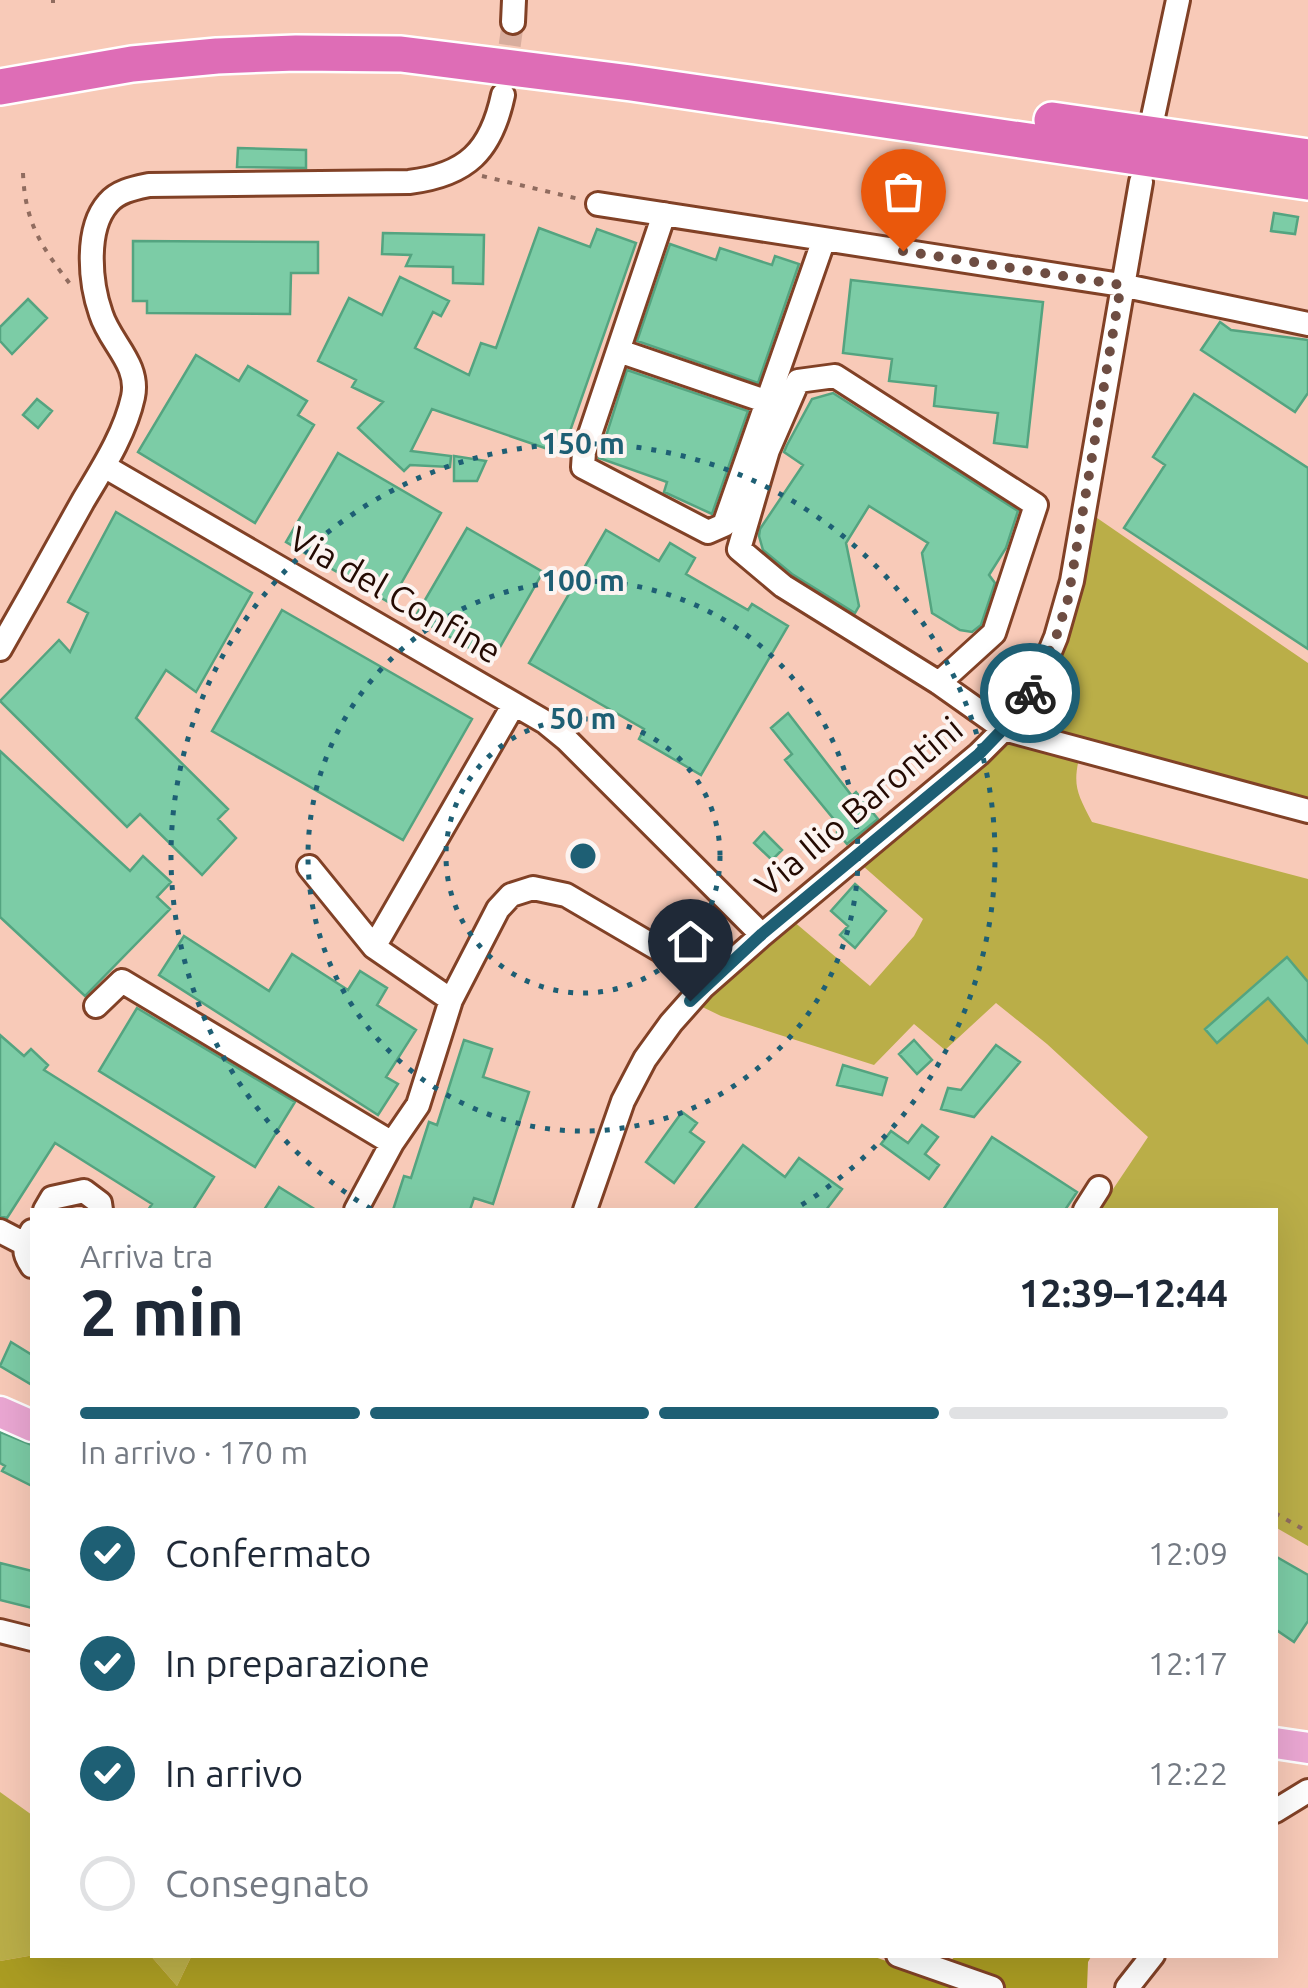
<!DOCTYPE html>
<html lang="it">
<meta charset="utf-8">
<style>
body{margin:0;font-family:Ubuntu,sans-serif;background:#f2f2f3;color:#1f2937;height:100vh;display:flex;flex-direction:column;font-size:38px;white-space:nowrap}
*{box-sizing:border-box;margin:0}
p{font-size:32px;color:#747a83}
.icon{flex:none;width:55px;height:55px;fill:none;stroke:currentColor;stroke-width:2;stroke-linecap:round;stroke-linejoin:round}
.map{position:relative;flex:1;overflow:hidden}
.side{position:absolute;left:30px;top:1208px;width:1248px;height:750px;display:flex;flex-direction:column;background:#fff;border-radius:0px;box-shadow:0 10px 40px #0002}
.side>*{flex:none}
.pin{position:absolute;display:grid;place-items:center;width:85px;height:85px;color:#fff;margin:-102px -42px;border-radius:50% 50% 50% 0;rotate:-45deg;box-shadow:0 0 10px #0007}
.pin .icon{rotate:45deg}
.courier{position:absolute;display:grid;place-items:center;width:100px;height:100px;margin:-50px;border:8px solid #1e5f74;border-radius:50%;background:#fff;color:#222;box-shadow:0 2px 12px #0007}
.summary em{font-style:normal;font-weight:600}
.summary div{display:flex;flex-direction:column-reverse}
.summary{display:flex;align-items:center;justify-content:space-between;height:170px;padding:0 50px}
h1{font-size:65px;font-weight:600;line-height:75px}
.bar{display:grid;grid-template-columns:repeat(4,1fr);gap:15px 10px;align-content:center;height:120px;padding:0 50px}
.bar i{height:12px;border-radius:8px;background:#e0e1e3}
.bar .active{background:#1e5f74}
.bar p{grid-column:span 4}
ol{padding:0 50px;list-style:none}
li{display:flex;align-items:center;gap:30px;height:110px}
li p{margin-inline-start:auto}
li .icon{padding:10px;border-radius:50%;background:#1e5f74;color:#fff;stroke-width:4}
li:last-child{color:#747a83}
li i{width:55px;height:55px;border:5px solid #e0e1e3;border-radius:50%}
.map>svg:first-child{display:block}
.green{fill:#baae48}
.forest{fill:#aa9c22}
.building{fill:#7ccca6;stroke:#54a480;stroke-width:2.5}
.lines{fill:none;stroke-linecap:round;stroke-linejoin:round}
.minor-tunnel{stroke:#d8ad9d;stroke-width:22;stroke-dasharray:22 11;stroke-linecap:butt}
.minor-casing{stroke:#814126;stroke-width:28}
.major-casing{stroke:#fff;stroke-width:35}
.highway-casing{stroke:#fff;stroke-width:40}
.path{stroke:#906c5f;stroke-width:4;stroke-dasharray:5 8;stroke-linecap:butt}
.minor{stroke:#fff;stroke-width:22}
.major{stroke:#eba7d3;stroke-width:30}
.highway{stroke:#de6db6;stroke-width:35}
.done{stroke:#6e4d42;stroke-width:10;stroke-dasharray:0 18}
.route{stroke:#1e5f74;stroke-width:12}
.ring{fill:none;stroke:#1e5f74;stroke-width:5;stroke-dasharray:5 10}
.labels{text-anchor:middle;stroke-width:8;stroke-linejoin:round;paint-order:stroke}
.street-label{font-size:35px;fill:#240a02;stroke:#fcf4f1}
.centre{fill:#1e5f74;stroke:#fcf4f1;stroke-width:5}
.ring-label{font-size:30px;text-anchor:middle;font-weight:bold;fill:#1e5f74;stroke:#fcf4f1;stroke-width:8;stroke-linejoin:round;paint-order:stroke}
</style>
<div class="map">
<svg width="1308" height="1988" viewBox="0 0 1308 1988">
<rect width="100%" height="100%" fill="#f8cab8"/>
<path class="green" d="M1084,509L1308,663V811L1081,750C1072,785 1076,791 1092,822L1308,879V1546L1275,1527V1210H1099L1148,1137L1047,1044L996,1003L945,1050L914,1024L874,1065L721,1016L690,1001L786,915L870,986L914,936L923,919L854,858L1028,697Z
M0,1792L32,1815L34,1955L0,1961Z
M150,1955H192L177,1986Z"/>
<path class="forest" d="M34,1955H150L177,1986L192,1955H869L932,1977L957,1955H1092L1088,1962L1087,1988H0V1961Z"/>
<path class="building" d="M238,148L306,150V168L237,167Z
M1274,213L1298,217L1295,234L1271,231Z
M539,228L590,247L597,229L636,243L562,454L432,409L411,451L451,456L450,467L410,465L404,471L358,428L383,402L352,387L356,380L318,361L349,298L382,315L400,277L449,301L441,316L433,312L415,348L469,375L481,343L496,348Z
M383,233L484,235L483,284L453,283V267L406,266L411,255L382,254Z
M133,241L318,242V273H291L290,314L147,313V301H133Z
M670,244L716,260L720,248L772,265L775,256L799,264L758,383L637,341Z
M851,280L1043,302L1027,447L994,443L998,413L934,406L936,386L889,381L892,359L843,353Z
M28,299L47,318L12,354L0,341V327Z
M1220,322L1231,330L1308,340V393L1295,412L1201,350Z
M196,355L239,381L248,366L307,401L298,415L314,425L255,523L138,452Z
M627,370L748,411L712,514L664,492L667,482L599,458Z
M833,393L1018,511L1006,548L989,575L995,583L981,625L972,632L960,630L932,613L922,553L928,543L869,506L846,543L859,606L855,613L792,574L763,550L759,536L760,529L803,465L784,452L787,445L812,399Z
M1194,394L1308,468V649L1124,528L1165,465L1153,457Z
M37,399L52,411L38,428L23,415Z
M338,453L441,513L390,603L286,542Z
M454,456L486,461L477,481H454Z
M116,512L252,593L196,692L166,670L136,718L228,809L218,819L236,838L202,875L140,814L127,827L0,701L59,640L70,652L88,613L68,602Z
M467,528L543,572L492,661L415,617Z
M606,530L659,561L670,543L695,558L686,574L748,610L752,604L788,626L701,775L639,739L644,729L529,663Z
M282,610L472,719L403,840L212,731Z
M788,713L852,796L856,792L878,819L847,844L837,832L841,828L785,760L792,754L771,728Z
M0,751L130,871L143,856L171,882L157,897L170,909L85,996L0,917Z
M764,832L782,850L772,860L754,843Z
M855,884L886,911L855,948L840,935L848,926L831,911Z
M184,936L269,991L292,954L348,990L360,971L387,988L377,1005L416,1030L386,1077L398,1084L378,1115L159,975Z
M1287,957L1308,982V1043L1268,998L1217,1043L1205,1029Z
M137,1008L295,1102L255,1167L99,1071Z
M0,1035L24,1056L31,1049L48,1065L44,1070L214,1177L193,1210H148L152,1204L55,1143L7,1218L0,1216Z
M464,1040L492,1049L483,1077L529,1092L493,1204L474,1198L470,1210H393L404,1176L411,1178L429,1122L437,1125Z
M914,1040L932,1060L917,1074L899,1054Z
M996,1045L1020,1062L974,1117L941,1109L948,1088L961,1090Z
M843,1065L887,1078L882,1095L837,1085Z
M682,1112L697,1123L690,1132L704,1142L674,1183L646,1162Z
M922,1125L938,1137L925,1154L939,1165L929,1179L881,1144L891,1131L908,1143Z
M992,1137L1077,1192L1065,1210H943Z
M743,1145L785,1177L799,1158L842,1189L826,1210H694Z
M279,1187L316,1210H264Z
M11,1342L32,1355V1385L0,1366Z
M0,1432L32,1445V1486L2,1471L5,1466L0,1463Z
M1275,1556L1308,1575V1621L1294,1642L1275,1629Z
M0,1563L32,1571V1608L0,1600Z"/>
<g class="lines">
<path class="minor-tunnel" d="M505,78L513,22"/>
<defs>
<path id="minor" d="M513,22L514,0
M1153,117L1178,0
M598,204L1121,285L1308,324
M664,214L584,452L583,467L708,532L724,525L824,239
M619,351L768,402
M104,466L545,722L567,740L762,935
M0,649C28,600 56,550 83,501C102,469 125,434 133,397C140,364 110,343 101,314C90,283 85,229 108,203C118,191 135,188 149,185L409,182C467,175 491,151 503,95
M939,683L994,633L1036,505L835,376L798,381L768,450L739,549L783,586L939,683L1004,729L1308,811
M309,867L374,947
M451,1000L374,947L514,704
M96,1006L122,981L392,1143
M45,1210L52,1198L84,1191L100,1203L101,1210
M356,1210L392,1143L418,1105L451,1000L498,909L511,895L533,888L566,895L660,950L703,987
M585,1210L623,1101L645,1059L671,1023L703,987L762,935L979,754L1004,729L1028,697L1044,666L1056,637L1072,581L1141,182
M1085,1210L1099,1188
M0,1231L25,1244
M32,1231C24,1245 22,1252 32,1266
M0,1631L32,1639
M1275,1811L1308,1791
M898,1955L992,1988
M1127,1988L1153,1955"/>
<path id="major" d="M0,1412L32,1426
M1275,1743L1308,1748"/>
<path id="highway" d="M0,87L132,64L217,56L296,53L401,54L631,83L1308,182
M1052,120L1308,157"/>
</defs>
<use href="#minor" class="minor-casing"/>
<use href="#major" class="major-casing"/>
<use href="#highway" class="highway-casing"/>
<path class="path" d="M53,0V3
M23,173C25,225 43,249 74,289
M482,176L579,199
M1275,1513L1308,1532"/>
<use href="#minor" class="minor"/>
<use href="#major" class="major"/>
<use href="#highway" class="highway"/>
</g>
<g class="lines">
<path class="done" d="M903,251L1121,285L1068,599L1056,637L1030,693"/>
<path class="route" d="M690,1001L762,934L979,754L1004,728L1030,693"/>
</g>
<g class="ring">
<circle cx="583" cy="856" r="137"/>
<circle cx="583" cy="856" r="275"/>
<path d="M371 1209A412 412 0 1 1 795 1209"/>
</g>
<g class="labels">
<g class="street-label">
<text transform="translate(395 595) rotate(30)" y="12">Via del Confine</text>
<text transform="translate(859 807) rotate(-40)" y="12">Via Ilio Barontini</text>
</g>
</g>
<circle cx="583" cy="856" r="15" class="centre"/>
<g class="ring-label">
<text x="583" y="454">150 m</text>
<text x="583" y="591">100 m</text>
<text x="583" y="729">50 m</text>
</g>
</svg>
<div class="pin" style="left:903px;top:251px;background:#ea580c"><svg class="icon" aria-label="bag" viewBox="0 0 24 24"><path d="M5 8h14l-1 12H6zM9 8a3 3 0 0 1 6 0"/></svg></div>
<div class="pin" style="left:690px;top:1001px;background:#1f2937"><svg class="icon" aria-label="home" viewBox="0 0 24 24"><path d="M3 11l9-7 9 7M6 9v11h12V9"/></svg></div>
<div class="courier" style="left:1030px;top:693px"><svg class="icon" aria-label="bike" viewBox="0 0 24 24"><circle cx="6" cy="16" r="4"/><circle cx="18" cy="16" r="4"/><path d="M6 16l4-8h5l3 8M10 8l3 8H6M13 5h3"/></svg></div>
<section class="side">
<div class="summary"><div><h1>2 min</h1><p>Arriva tra</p></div><em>12:39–12:44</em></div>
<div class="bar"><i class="active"></i><i class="active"></i><i class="active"></i><i></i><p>In arrivo · 170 m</p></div>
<ol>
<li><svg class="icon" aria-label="check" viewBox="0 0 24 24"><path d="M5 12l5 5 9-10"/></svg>Confermato<p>12:09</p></li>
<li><svg class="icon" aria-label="check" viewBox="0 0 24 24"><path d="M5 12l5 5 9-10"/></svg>In preparazione<p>12:17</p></li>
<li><svg class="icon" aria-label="check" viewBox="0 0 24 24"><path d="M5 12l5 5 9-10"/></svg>In arrivo<p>12:22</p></li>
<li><i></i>Consegnato</li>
</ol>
</section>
</div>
